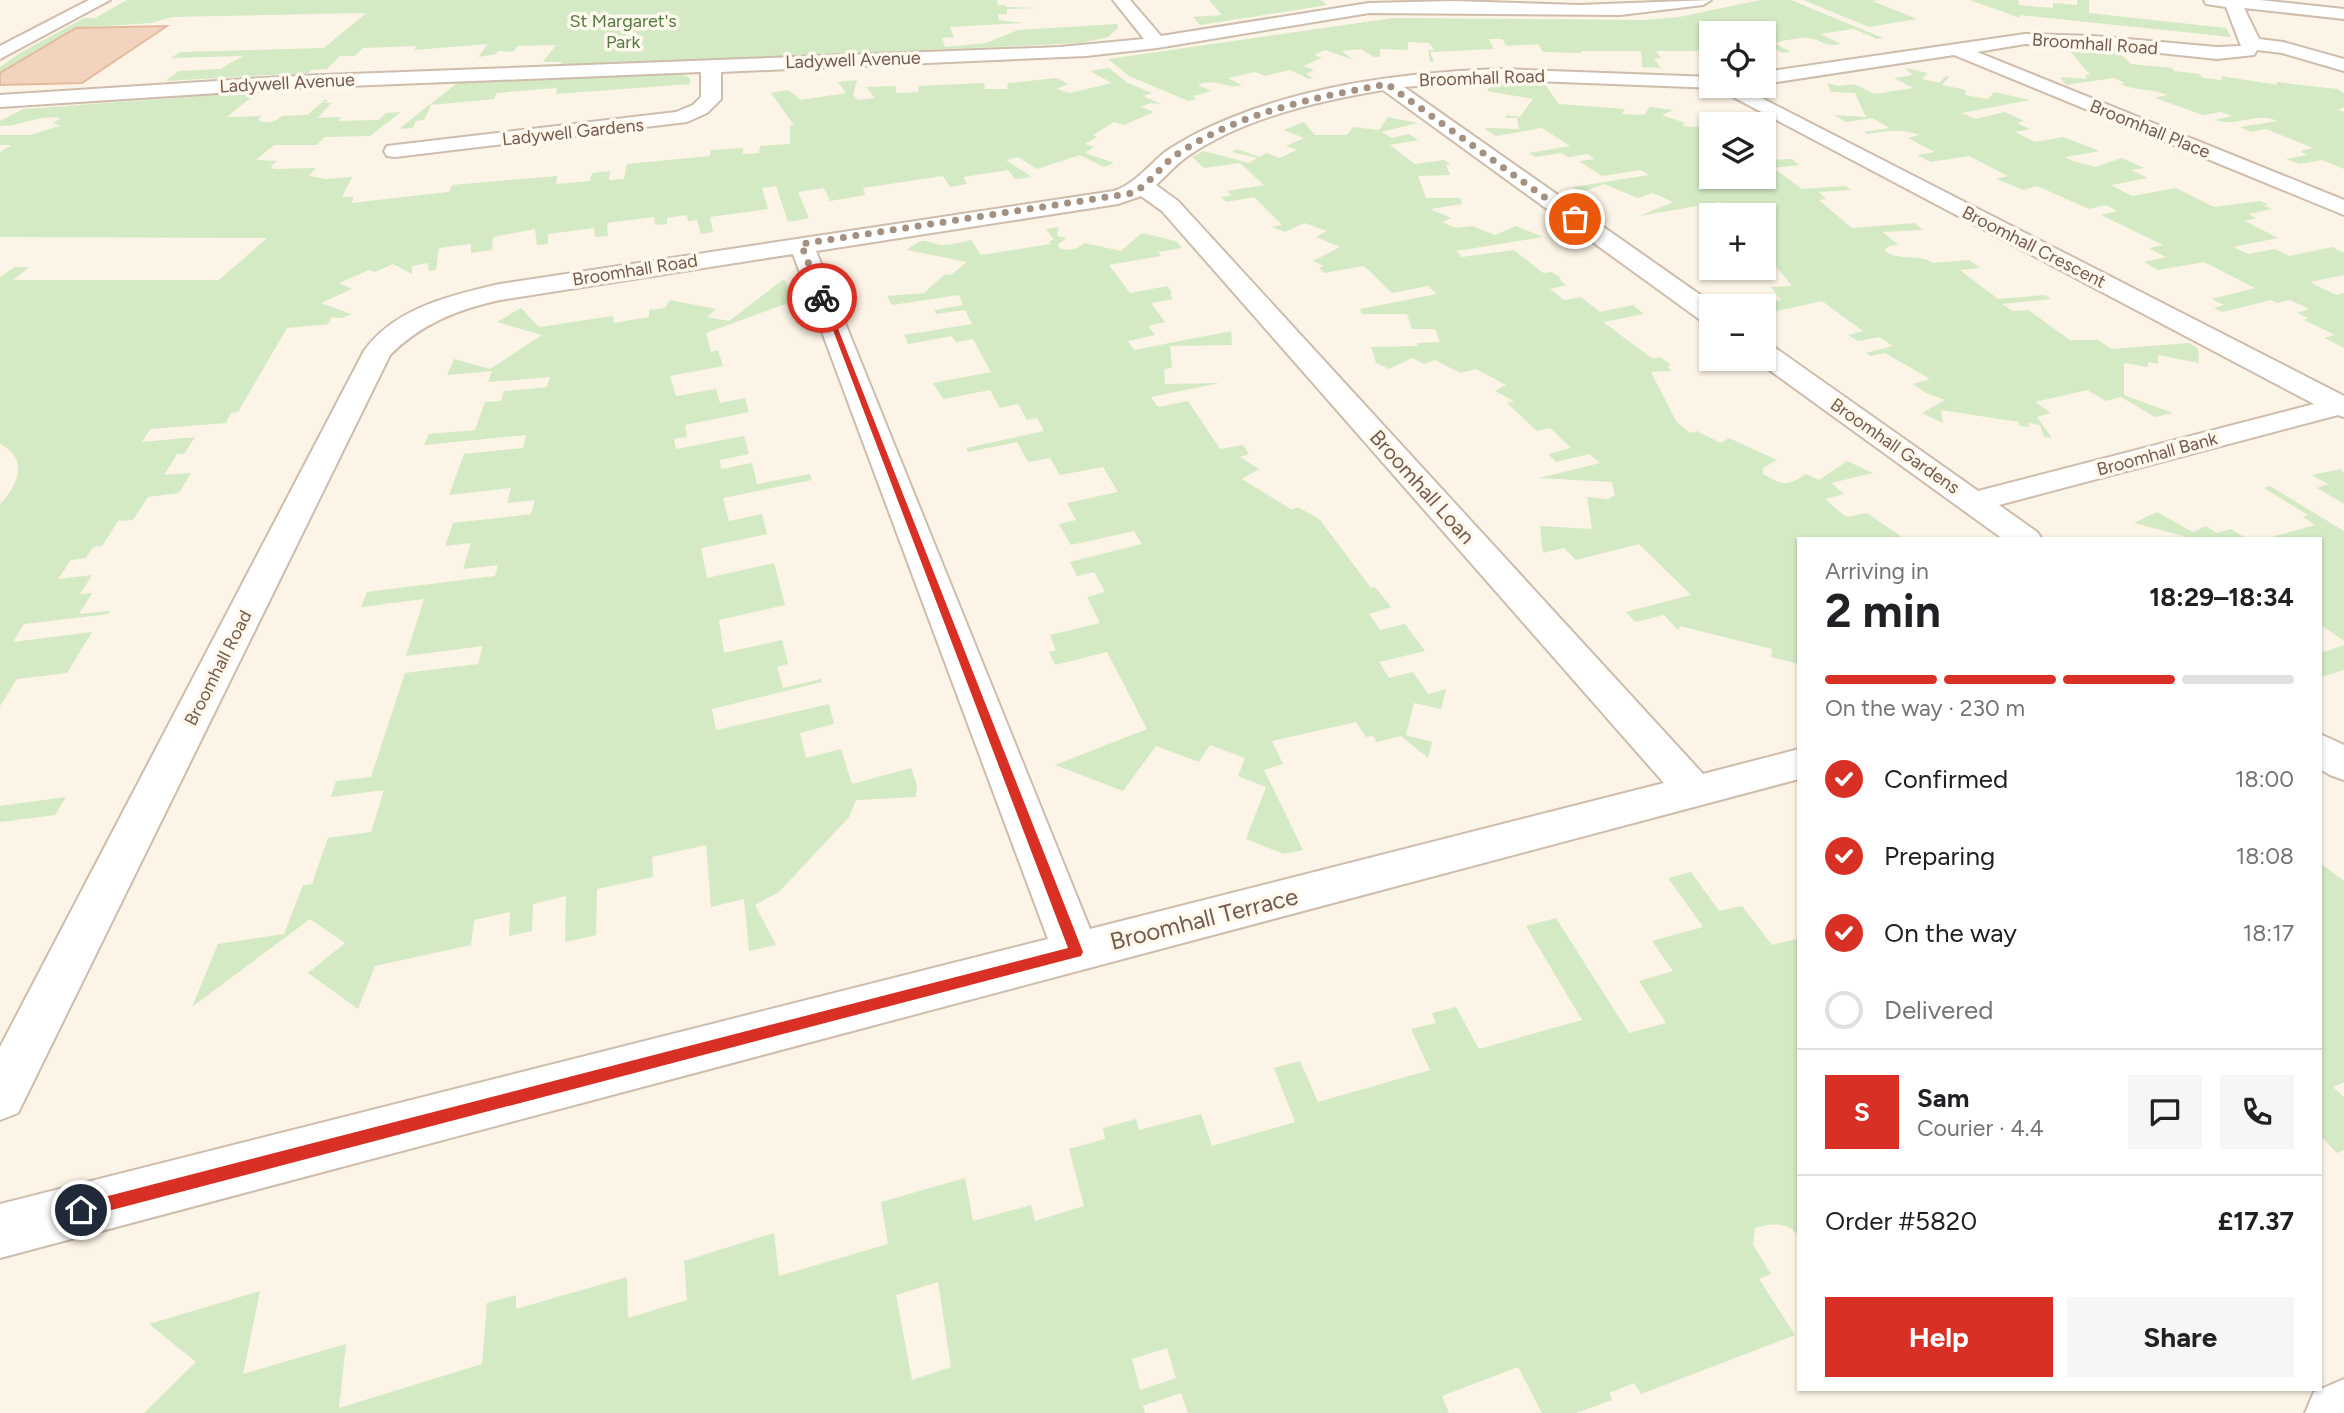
<!DOCTYPE html>
<meta charset="utf-8">
<style>
body{margin:0;font-family:Figtree,sans-serif;background:#f6f6f6;color:#202124;height:100vh;display:flex;flex-direction:column;font-size:26px;white-space:nowrap}
*{box-sizing:border-box;margin:0}
p{font-size:23px;color:#757577}
.icon{flex:none;width:38px;height:38px;fill:none;stroke:currentColor;stroke-width:2;stroke-linecap:round;stroke-linejoin:round}
.map{position:relative;flex:1;overflow:hidden}
.panel{position:absolute;left:1797px;top:537px;width:525px;height:854px;display:flex;flex-direction:column;background:#fff;border-radius:0px;box-shadow:0 2px 5px #0004}
.panel>*{flex:none}
.controls{position:absolute;left:1699px;top:21px;display:grid;gap:14px}
.controls a{display:grid;place-items:center;width:77px;height:77px;border-radius:0px;background:#fff;box-shadow:0 2px 5px #0004;font-size:35px}
.pin{position:absolute;display:grid;place-items:center;width:60px;height:60px;color:#fff;margin:-30px;border:4px solid #fff;border-radius:50%;box-shadow:0 2px 7px #0007}
.courier{position:absolute;display:grid;place-items:center;width:70px;height:70px;margin:-35px;border:5px solid #d93025;border-radius:50%;background:#fff;color:#222;box-shadow:0 2px 9px #0007}
.headline em{font-style:normal;font-weight:700}
.headline div{display:flex;flex-direction:column-reverse}
.headline{display:flex;align-items:center;justify-content:space-between;height:119px;padding:0 28px}
h1{font-size:46px;font-weight:700;line-height:52px}
.bar{display:grid;grid-template-columns:repeat(4,1fr);gap:10px 7px;align-content:center;height:84px;padding:0 28px}
.bar i{height:9px;border-radius:5px;background:#e0e0e0}
.bar .on{background:#d93025}
.bar p{grid-column:span 4}
.line{display:flex;align-items:center;gap:18px;padding:0 28px;border-top:2px solid #e0e0e0}
.line div{flex:1}
.round{display:grid;place-items:center;flex:none;width:74px;height:74px;border-radius:0px;background:#f6f6f6}
ol{padding:0 28px;list-style:none}
li{display:flex;align-items:center;gap:21px;height:77px}
li p{margin-inline-start:auto}
li .icon{padding:7px;border-radius:50%;background:#d93025;color:#fff;stroke-width:4}
li:last-child{color:#757577}
li i{width:38px;height:38px;border:4px solid #e0e0e0;border-radius:50%}
.action{display:flex;gap:14px;margin-top:auto;padding:14px 28px}
.action a{flex:1;height:80px;border-radius:0px;background:#d93025;color:#fff;font-size:28px;font-weight:700;line-height:80px;text-align:center}
.action a+a{background:#f6f6f6;color:#202124}
.map>svg:first-child{display:block}
.green{fill:#d3eac4;fill-rule:evenodd}
.building{fill:#f1d3be;stroke:#e4ba9e;stroke-width:2}
.lines{fill:none;stroke-linecap:round;stroke-linejoin:round}
.minor-casing{stroke:#cebcac;stroke-width:4}
.minor{fill:#fff;fill-rule:evenodd}
.route{fill:#d93025}
.done{stroke:#a49181;stroke-width:7;stroke-dasharray:0 12.6}
.labels{text-anchor:middle;stroke-width:7;stroke-linejoin:round;paint-order:stroke}
.far-park-label{font-size:18px;fill:#537b42;stroke:#fff8ec}
.far-street-label{font-size:18px;fill:#755b4b;stroke:#fff8ec}
.street-label{font-size:21px;fill:#755b4b;stroke:#fff8ec}
.near-street-label{font-size:24px;fill:#755b4b;stroke:#fff8ec}
</style>
<div class="map">
<svg width="2344" height="1413" viewBox="0 0 2344 1413">
<rect width="100%" height="100%" fill="#fcf4e6"/>
<path class="green" d="M127,0H997L998,5H1005L1006,7L1039,8L1007,9V14H998L999,20L1024,23L950,27L954,37L942,38L945,47L986,43L1018,30L1117,24L1118,28L1108,37L1081,43L929,50V53L560,65L562,62H543L556,45L518,46L513,52L499,51L496,54L478,57L488,44L414,50L417,46L363,48L355,56H340L327,69L312,70L308,73L165,81L179,71L220,69L243,56L171,58L180,52L324,48L366,13L173,17L151,23L76,28L0,79V67L20,53L84,18H95Z
M1209,0H1321L1327,5L1200,25L1193,17L1222,15Z
M1760,0H1791L1883,38L1877,39L1854,29L1820,34L1841,44C1821,47 1824,40 1808,38C1798,37 1784,41 1774,43L1791,52L1783,53L1764,44V33H1712L1711,57L1701,51H1656L1661,58L1654,59L1661,68L1642,67L1641,51H1582L1581,53L1543,52L1538,44L1507,46L1502,39H1489L1494,49L1430,52L1434,62H1430L1428,50H1434L1429,43L1408,42V50L1380,49V57H1374L1361,49L1342,51L1353,60L1325,50L1314,55L1322,58L1303,66L1314,70L1306,74L1313,78L1309,79L1290,70L1265,76L1255,72L1228,78L1242,85C1225,90 1218,77 1198,85L1211,91L1193,96L1197,99L1188,101L1129,76L1108,59L1393,18L1644,20L1679,17Z
M1803,0H1878L1872,1L1917,19L1869,27Z
M1970,0H2018L2019,5L2053,8V3L2077,5V0H2089V13L2226,28L2231,37L2020,15V18Z
M2048,44L2114,48L2131,64L2172,68L2174,71L2200,74L2202,78L2222,80L2221,76L2277,85L2276,82L2338,89L2344,94V107L2338,110L2344,112V169L2322,160L2299,164L2286,159L2307,155L2300,151L2313,148L2266,129L2251,132L2240,127L2277,121C2257,111 2236,128 2215,120L2232,116L2221,112L2203,115L2155,98L2167,95C2150,88 2139,92 2120,84L2125,83L2114,78L2066,85L2060,77L2087,79L2085,75H2090L2070,51L2052,50Z
M1109,68L1126,82L1152,93L1143,96L1161,104L1150,103L1141,107L1154,112L1124,125L1114,122L1093,135L1097,137L1085,144L1094,147L1085,153L1114,163L1104,167L1080,155L1037,169L1018,157L1006,160L1032,177L1015,179L1008,170L963,177L967,184L950,187L943,176L863,188L865,195L830,201L824,188L798,192L809,218L788,222L776,186L762,188L768,209L710,217L713,232L701,234L697,220L688,221L687,215L667,218V224L655,225L654,217L607,223L608,236L595,237L594,228L548,234V244L537,245L535,229L493,237L492,250L471,253V244L439,248L436,270L429,271L428,263L412,266V274L393,264L375,272L369,270L339,283L352,289L321,303L351,314L342,318L332,317L328,324L287,328L238,412L231,413L226,423L150,429L142,442L195,437L184,454H177L164,475L191,473L179,493L148,497L133,520L118,521L102,546L93,547L86,558L71,560L58,579L92,575L80,594L92,593L79,614L110,611L108,614L24,624L13,642L92,632L67,673L17,679L0,706V504C18,485 30,459 0,444V277L15,267H29L13,280H219L267,238L0,237V152L12,145H0V135H30L60,126L53,123L61,118C34,115 25,126 0,126V121L23,109L258,92L227,117L261,116L258,120C266,124 276,122 282,116L307,115L325,100H328L325,103H331L318,118L341,117L338,121L379,120L386,113L401,112L370,136L325,137L317,145H274L256,160L277,161L271,166L274,169L316,168L309,176L326,179L352,177L342,197H354L351,203L449,192L452,185L557,176L556,184L590,181L592,173L610,171L609,180L624,179L627,164L710,156L711,150L743,148V154L759,153L760,146L790,144V126L794,125L771,93L788,90L801,100L846,93L838,82L857,80L853,95L858,100L875,98L866,87L896,86V93L918,92L919,86L984,83L985,89H1007L1008,83L1057,78L1068,84L1056,89L1070,93L1112,83L1090,71Z
M1905,68L1928,73L1922,79L1939,83L1946,76L1949,77L1942,85L1966,90L1965,95L1988,99L1994,92L2030,100L1962,113L1975,119L2005,112L2024,121L2017,123L2030,129L2015,132L2035,142L2063,137L2100,151L2065,157C2074,163 2084,163 2095,167L2122,158L2144,168L2131,170L2148,178L2111,185L2132,196L2176,188L2214,207L2260,201L2268,204L2264,206L2272,209L2249,214L2256,218L2245,221L2278,238L2233,247L2248,254L2275,249L2290,256L2332,247L2344,253V275L2310,282L2336,295L2344,293V348L2324,338L2335,335L2304,320L2308,318L2297,313L2309,309L2290,300L2277,303L2271,300L2222,312L2214,308L2224,305L2212,299L2255,288L2204,262L2158,270L2144,262L2166,257L2149,248L2163,245L2101,215L2117,211L2106,205L2089,209L2037,186L2024,190L1996,179L2008,176L1969,156L1931,162L1917,155L1935,152L1908,138L1919,135C1904,128 1885,131 1867,134L1864,132L1890,128L1872,118L1846,122L1834,115L1866,117L1855,93L1831,92L1827,83L1839,86L1854,84L1874,94L1913,88L1894,78L1913,75Z
M678,73L690,78V84L556,94L557,88L497,93L494,99L431,105L424,120L416,121L413,128L399,129L457,83Z
M1544,83L1559,104L1625,109L1622,114L1644,115L1650,107L1673,110L1662,115L1685,123L1682,125C1695,130 1701,123 1711,126L1712,177H1764V160L1792,159L1799,165L1773,168L1802,189L1845,186L1851,190L1819,192L1826,199L1819,200L1852,228L1914,223L1923,230L1883,232L1898,245L1889,246L1884,250C1898,262 1919,253 1933,263L1969,260L1980,268L1960,270L1998,299L2045,295L2051,299L2002,304L2013,311L2028,310L2070,340H2098L2111,349L2189,343L2198,348L2199,363L2158,355V364L2148,362V367L2124,363V395L2173,413L2155,417L2121,397L2106,401L2087,390L2035,402L2051,413L2037,417L2052,438L2044,437L2040,425L2028,423L2029,427L2020,426L2019,422L1941,410L1943,423L1922,413L1945,400L1926,393L1913,384L1930,379L1885,353L1871,356L1866,353L1893,346L1879,337L1858,341L1848,335L1863,331L1822,301L1764,314V306H1755L1781,300L1771,287L1792,286L1773,263H1764V215H1735L1720,202L1639,216L1673,202L1653,193L1638,198L1604,184L1582,192L1573,187L1649,175L1641,170L1602,176L1579,161L1594,159L1588,154L1568,157L1561,153L1535,157L1529,153L1570,146L1542,128L1496,136L1484,128L1519,129L1517,118H1505L1507,115L1520,117L1533,99L1487,91L1492,84Z
M1388,117L1418,123L1381,132L1392,138L1409,134L1418,140L1390,145L1415,164L1444,160L1450,164L1446,165L1450,175L1418,176L1426,198H1460L1462,204L1430,209L1451,218L1442,222L1456,228L1472,226L1495,235L1516,226L1543,237L1456,251L1462,257L1514,250L1543,273L1552,272L1561,278L1559,279L1566,285L1550,289L1564,300L1581,297L1600,312L1633,305L1644,314L1603,322L1653,359L1660,357L1671,365L1668,366L1671,371L1651,372L1676,421L1690,433L1697,431L1721,443L1729,438L1777,460L1763,468V474C1782,485 1787,487 1806,474L1819,480L1847,461L1873,473L1831,483L1844,494L1825,499L1846,517L1867,513L1905,539H1799V664L1771,657L1772,649L1680,626L1678,630L1664,615L1635,622L1626,612L1691,595L1639,544L1576,560L1564,548L1543,553L1540,526L1592,529L1587,497L1608,499L1615,495L1612,482L1539,478L1600,463L1589,454L1556,462L1548,454L1571,448L1550,428L1537,431L1507,403L1514,401L1495,391L1506,385L1476,369L1460,373L1435,360L1424,364L1412,358L1389,369L1376,363L1371,347L1417,346V343L1440,342L1435,329H1412L1407,314H1362L1360,309L1437,294L1428,286L1392,293L1364,266L1324,273L1319,268L1324,266L1313,261L1340,247L1316,237L1327,231L1304,223L1285,232L1272,227L1282,225L1254,197L1226,202L1221,197L1231,196L1227,191L1264,185L1240,163L1204,168L1192,157L1204,151L1249,163L1257,158L1232,152L1237,149L1259,157L1267,153L1279,158L1297,150L1286,146L1304,138L1284,130L1304,122L1315,135H1347L1353,127L1379,130Z
M1059,227L1057,236L1067,238L1058,244L1059,248C1070,251 1076,250 1085,243L1121,251L1142,233L1176,241L1182,248L1158,252L1161,256L1109,265L1130,293L1167,286L1172,293L1170,294L1173,299L1151,303L1165,322L1148,326L1155,335L1128,341L1134,350L1231,331L1232,345L1170,346L1172,368L1164,369L1165,384L1220,383L1151,397L1158,407L1188,401L1220,449L1243,445L1249,454L1240,457L1259,469L1242,479L1292,510L1298,507L1320,520L1371,588L1375,587L1391,607L1369,614L1380,630L1405,624L1425,651L1379,662L1389,678L1413,672L1428,694L1446,689L1441,709L1414,703L1406,735L1432,742L1428,758L1401,736L1377,742L1373,736L1366,737L1356,722L1272,741L1283,764L1264,770L1303,850L1284,854L1246,839L1266,787L1238,776L1245,758L1210,745L1199,762L1156,746L1123,791L1055,765L1147,729L1107,652L1055,665L1049,652L1056,650L1050,635L1100,623L1087,597L1105,592L1094,572L1077,576L1070,562L1142,544L1134,531L1071,545L1059,524L1076,520L1067,503L1118,492L1103,467L1060,475L1050,458L1028,462L1017,442L968,452L966,448L1044,431L1037,418L1027,420L1018,404L1000,408L990,390L943,399L933,383L991,372L973,339L956,342L952,336L908,344L904,335L972,324L965,310L936,314L935,310L963,305L959,295L892,305L887,296L924,293L945,274L951,275L967,262L907,250C927,234 923,243 943,245C952,245 963,242 971,240L981,255L1051,244L1049,241L1054,240L1046,229Z
M784,279L796,300L706,333L711,352L718,350L723,366L670,376L676,396L716,389L720,403L745,398L749,412L685,425L687,437L674,439L676,449L744,436L749,454L720,460L721,469L752,463L757,484L810,474L812,480L723,498L729,521L762,514L767,534L701,548L707,578L774,563L785,605L719,620L724,653L782,640L788,664L777,667L783,688L821,679L822,682L712,709L716,730L829,704L834,724L800,733L806,758L841,749L852,784L911,768L917,785L916,797L856,800L849,817L779,892L755,905L776,945L749,951L744,899L711,907L706,845L652,857L653,877L597,889L596,935L565,942L566,896L533,904L532,931L509,936L510,912L474,920L471,945L375,966L358,1009L308,973L345,943L310,919L192,1007L218,944L284,934L303,885L312,884L328,838L371,832L384,790L331,797L336,781L371,777L405,673L478,664L483,646L406,656L424,599L361,607L367,592L495,576L498,565L463,569L471,543L445,546L453,523L531,514L535,500L507,503L511,488L449,495L464,454L523,448L526,435L424,445L429,434L475,430L485,402L501,401L504,391L547,387L550,377L488,382L492,371L447,375L454,359L490,369L542,335L497,322L521,308L539,327L613,316L614,323L649,317V310L665,308L670,300L716,309L707,317L729,321Z
M2341,469L2344,474V504L2317,488L2328,484L2312,475Z
M2270,486L2344,531V641L2321,625L2320,539H2265L2315,525L2303,517L2308,515L2264,488Z
M2157,512L2193,532L2206,526L2217,533L2231,529L2247,539H2194L2134,523Z
M2344,645V670L2321,677V653Z
M66,797L55,815L0,822V806Z
M2320,863L2344,881V1082L2333,1087L2344,1097V1150L2337,1153L2321,1136Z
M1691,872L1719,911L1742,906L1772,945L1799,938V1237C1788,1221 1771,1223 1755,1228L1753,1245L1771,1274L1759,1279L1795,1335L1641,1394L1634,1383L1609,1393L1612,1400L1576,1413H1542L1518,1367L1442,1396L1449,1413H1188L1181,1393L1143,1406L1145,1413H144L196,1362L149,1324L260,1291L243,1374L346,1344L339,1408L482,1364L487,1303L516,1295V1309L627,1277L628,1318L687,1300L684,1261L774,1233L779,1276L888,1244L881,1202L965,1178L973,1221L1031,1205L1035,1221L1084,1206L1069,1149L1105,1139L1103,1128L1136,1119L1139,1130L1201,1114L1212,1146L1295,1122L1274,1068L1300,1061L1318,1102L1430,1070L1411,1029L1436,1023L1432,1013L1456,1007L1479,1049L1582,1020L1526,926L1556,918L1629,1033L1666,1023L1639,981L1673,971L1652,941L1703,927L1668,878ZM938,1282L951,1367L912,1380L896,1295ZM1167,1348L1176,1378L1140,1390L1132,1359Z"/>
<path class="building" d="M167,26L82,83L0,85V73L76,28Z"/>
<g class="lines">
<defs>
<path id="minor" d="M89,0H110L0,59V46Z
M1113,0H1130L1161,36L1369,3L1453,1L1579,5L1711,0L1703,5L1620,15L1369,13L1157,48L1086,56L721,72V99L707,113L687,122L395,157L387,156L384,151L387,146L676,112L693,105L701,97V72L297,88L0,107V95L297,76L1060,47L1144,39Z
M2204,0H2260L2344,9V19L2244,8L2259,39L2283,42L2344,59V71L2282,53L2257,50L2254,55L2217,59L2093,46L2025,44L1977,52L2344,200V215L1954,55L1764,84V72L2025,34L2093,36L2217,47L2241,46L2226,7L2206,4Z
M1499,69L1712,77V86H1738L2344,396V417L2338,415L1999,505L2037,532L2042,539H2003L1754,359H1764V345L1774,347L1978,491L2314,404L1716,88L1536,81L1462,82L1404,87L1716,306H1712V324L1703,322L1383,90C1318,101 1243,118 1188,156C1176,164 1166,176 1156,185L1178,201L1703,774L1799,749V779L0,1258V1204L1048,939L793,254L500,300C458,309 421,324 390,355L18,1113L0,1120V1047L364,351C394,308 452,295 500,284L1114,191C1136,183 1148,166 1165,152C1175,145 1186,139 1197,133C1290,87 1396,73 1499,69ZM1141,196L1162,211L1664,783L1090,929L816,251L1118,204Z
M2320,734L2344,745V780L2330,775L2320,769Z
M2344,1379V1413H2305L2314,1392Z"/>
</defs>
<use href="#minor" class="minor-casing"/>
<use href="#minor" class="minor"/>
</g>
<path class="route" d="M820,296L826,298L1083,952L1081,956L81,1218L75,1216L73,1210L75,1205L81,1203L1068,948Z"/>
<g class="lines">
<path class="done" d="M822,298L801,244L1133,193C1152,182 1163,162 1182,151C1242,112 1317,97 1387,84L1575,219"/>
</g>
<g class="labels">
<g class="far-park-label">
<text x="623" y="27">St Margaret's<tspan x="623" dy="21">Park</tspan></text>
</g>
<g class="far-street-label">
<text transform="translate(2095 44) rotate(4)" y="6">Broomhall Road</text>
<text transform="translate(853 60) rotate(-2)" y="6">Ladywell Avenue</text>
<text transform="translate(1482 78) rotate(-2)" y="6">Broomhall Road</text>
<text transform="translate(287 83) rotate(-3)" y="6">Ladywell Avenue</text>
<text transform="translate(2150 129) rotate(22)" y="6">Broomhall Place</text>
<text transform="translate(573 132) rotate(-6)" y="6">Ladywell Gardens</text>
<text transform="translate(2034 247) rotate(27)" y="6">Broomhall Crescent</text>
<text transform="translate(635 270) rotate(-9)" y="6">Broomhall Road</text>
<text transform="translate(1895 446) rotate(35)" y="6">Broomhall Gardens</text>
<text transform="translate(2157 454) rotate(-15)" y="6">Broomhall Bank</text>
<text transform="translate(218 668) rotate(-63)" y="6">Broomhall Road</text>
</g>
<g class="street-label">
<text transform="translate(1422 487) rotate(48)" y="7">Broomhall Loan</text>
</g>
<g class="near-street-label">
<text transform="translate(1204 919) rotate(-14)" y="8">Broomhall Terrace</text>
</g>
</g>
</svg>
<div class="controls">
<a><svg class="icon" aria-label="locate" viewBox="0 0 24 24"><circle cx="12" cy="12" r="6"/><path d="M12 2v4M12 18v4M2 12h4M18 12h4"/></svg></a>
<a><svg class="icon" aria-label="layers" viewBox="0 0 24 24"><path d="M12 4l9 5-9 5-9-5zM3 14l9 5 9-5"/></svg></a>
<a>+</a>
<a>−</a>
</div>
<div class="pin" style="left:1575px;top:219px;background:#ea580c"><svg class="icon" aria-label="bag" viewBox="0 0 24 24"><path d="M5 8h14l-1 12H6zM9 8a3 3 0 0 1 6 0"/></svg></div>
<div class="pin" style="left:81px;top:1210px;background:#1f2937"><svg class="icon" aria-label="home" viewBox="0 0 24 24"><path d="M3 11l9-7 9 7M6 9v11h12V9"/></svg></div>
<div class="courier" style="left:822px;top:298px"><svg class="icon" aria-label="bike" viewBox="0 0 24 24"><circle cx="6" cy="16" r="4"/><circle cx="18" cy="16" r="4"/><path d="M6 16l4-8h5l3 8M10 8l3 8H6M13 5h3"/></svg></div>
<section class="panel">
<div class="headline"><div><h1>2 min</h1><p>Arriving in</p></div><em>18:29–18:34</em></div>
<div class="bar"><i class="on"></i><i class="on"></i><i class="on"></i><i></i><p>On the way · 230 m</p></div>
<ol>
<li><svg class="icon" aria-label="check" viewBox="0 0 24 24"><path d="M5 12l5 5 9-10"/></svg>Confirmed<p>18:00</p></li>
<li><svg class="icon" aria-label="check" viewBox="0 0 24 24"><path d="M5 12l5 5 9-10"/></svg>Preparing<p>18:08</p></li>
<li><svg class="icon" aria-label="check" viewBox="0 0 24 24"><path d="M5 12l5 5 9-10"/></svg>On the way<p>18:17</p></li>
<li><i></i>Delivered</li>
</ol>
<div class="line" style="height:126px"><b class="round" style="background:#d93025;color:#fff">S</b><div><b>Sam</b><p>Courier · 4.4</p></div><a class="round"><svg class="icon" aria-label="chat" viewBox="0 0 24 24"><path d="M4 5h16v11H9l-5 4z"/></svg></a><a class="round"><svg class="icon" aria-label="phone" viewBox="0 0 24 24"><path d="M5 4h4l2 5-3 2q2 4 5 5l2-3 5 2v4C11 20 4 13 5 4z"/></svg></a></div>
<div class="line" style="height:91px"><div>Order #5820</div><b>£17.37</b></div>
<div class="action"><a>Help</a><a>Share</a></div>
</section>
</div>
